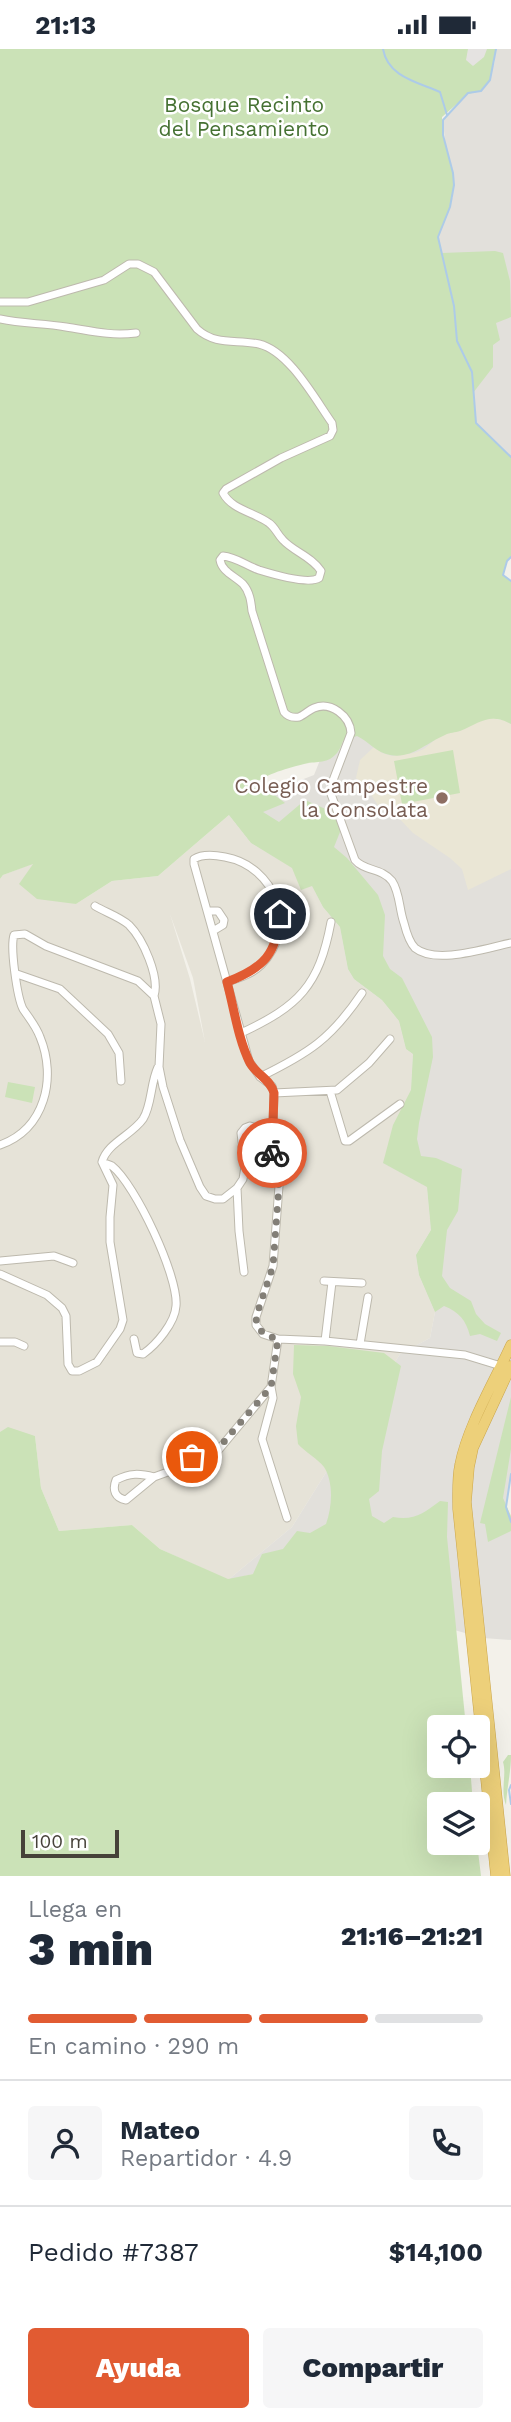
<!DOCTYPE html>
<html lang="es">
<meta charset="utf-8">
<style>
body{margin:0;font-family:"Work Sans",sans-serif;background:#f6f6f7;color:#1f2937;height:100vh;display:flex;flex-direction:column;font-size:26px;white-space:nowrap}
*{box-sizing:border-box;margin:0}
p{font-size:23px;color:#747a83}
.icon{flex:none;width:38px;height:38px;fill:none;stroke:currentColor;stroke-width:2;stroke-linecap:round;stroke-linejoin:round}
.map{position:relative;height:1827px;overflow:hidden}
.sheet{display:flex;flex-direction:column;background:#fff;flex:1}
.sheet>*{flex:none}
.fabs{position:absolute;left:427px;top:1666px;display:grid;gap:14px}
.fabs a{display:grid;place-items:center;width:63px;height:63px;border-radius:7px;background:#fff;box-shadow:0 7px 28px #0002;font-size:35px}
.scale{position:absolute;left:21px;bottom:18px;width:98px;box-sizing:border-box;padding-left:7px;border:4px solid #464239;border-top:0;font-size:19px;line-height:24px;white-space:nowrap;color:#464239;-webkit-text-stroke:5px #fff;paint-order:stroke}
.pin{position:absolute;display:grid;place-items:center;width:60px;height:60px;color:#fff;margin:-30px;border:4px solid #fff;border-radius:50%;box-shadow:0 2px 7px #0007}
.courier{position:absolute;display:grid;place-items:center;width:70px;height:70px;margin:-35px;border:5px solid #e15b32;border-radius:50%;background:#fff;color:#222;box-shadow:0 2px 9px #0007}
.head em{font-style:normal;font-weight:800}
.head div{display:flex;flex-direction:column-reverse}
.head{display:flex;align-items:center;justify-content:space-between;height:119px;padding:0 28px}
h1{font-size:46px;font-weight:800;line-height:52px}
.bar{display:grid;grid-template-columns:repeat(4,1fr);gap:10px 7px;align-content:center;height:84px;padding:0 28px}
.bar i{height:9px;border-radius:5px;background:#e0e1e3}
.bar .current{background:#e15b32}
.bar p{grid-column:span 4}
.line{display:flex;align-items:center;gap:18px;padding:0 28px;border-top:2px solid #e0e1e3}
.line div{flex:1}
.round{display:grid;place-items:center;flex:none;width:74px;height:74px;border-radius:7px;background:#f6f6f7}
.button{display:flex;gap:14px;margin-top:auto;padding:14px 28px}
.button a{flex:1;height:80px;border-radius:7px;background:#e15b32;color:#fff;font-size:28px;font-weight:800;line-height:80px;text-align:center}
.button a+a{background:#f6f6f7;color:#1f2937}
.status{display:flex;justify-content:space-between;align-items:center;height:49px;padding:0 35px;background:#fff;direction:ltr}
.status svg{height:19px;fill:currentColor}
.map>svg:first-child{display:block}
.residential{fill:#e6e3d8;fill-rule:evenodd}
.industrial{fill:#e2e0db}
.education{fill:#eae6d5}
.green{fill:#cbe2b7}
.parking{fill:#e5e3e1}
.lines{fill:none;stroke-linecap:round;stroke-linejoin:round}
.stream{stroke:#adcbe8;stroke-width:2}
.minor-casing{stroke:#bdb9ad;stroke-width:9}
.highway-casing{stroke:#cba64b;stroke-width:11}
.minor{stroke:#fff;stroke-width:7}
.highway{stroke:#edd07a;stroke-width:10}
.done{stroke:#837f77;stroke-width:7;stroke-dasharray:0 12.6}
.route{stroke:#e15b32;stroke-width:9}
.education-dot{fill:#8d6e63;stroke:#fff;stroke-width:2.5}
.labels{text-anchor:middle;stroke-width:5;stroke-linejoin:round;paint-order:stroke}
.park-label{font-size:21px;fill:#457132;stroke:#fff}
.education-label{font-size:21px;fill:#785e54;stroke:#fff;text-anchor:end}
</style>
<div class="status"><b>21:13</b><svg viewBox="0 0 49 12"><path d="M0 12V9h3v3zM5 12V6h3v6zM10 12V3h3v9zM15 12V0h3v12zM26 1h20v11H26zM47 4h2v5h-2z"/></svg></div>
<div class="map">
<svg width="511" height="1827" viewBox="0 0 511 1827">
<rect width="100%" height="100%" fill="#f3f1ea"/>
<path class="residential" d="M229,766L251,794L307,827L323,858L340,878L348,920L354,930L382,951L399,972L406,1000L413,1005L411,1041L427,1138L431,1181L416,1206L419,1226L435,1263L430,1289L400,1305L292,1478L228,1531L160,1500L132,1476L59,1482L41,1439L35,1387L0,1383V830L3,826L34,814L20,835L76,855L112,832L158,827ZM170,865L193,929L205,993L190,930Z"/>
<path class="industrial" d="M496,0H511V408L476,374L438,188L453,147V124L446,103L443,71L494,16Z
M511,672V1425L506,1458L511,1473V1591L483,1589L253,1525L228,1531L292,1478L400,1305L430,1289L435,1263L419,1226L416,1206L431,1181L427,1138L383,1114L411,1041L413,1005L406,1000L399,972L382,951L354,930L348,920L340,878L323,858L307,827L251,794L229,766L275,741L314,726L335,674Z"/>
<path class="education" d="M489,669L503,671L511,675V820L468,841L462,820L450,809L413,784L395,765L379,758L367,739L356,729L360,711L374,698L382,704L392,707L414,704L424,700L436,690L449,683L460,682L468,676Z"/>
<path class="green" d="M0,0H496L490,31L481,42L468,45L442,68L443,87L453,124L454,136L450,158L438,188L442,204L495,202L503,204L510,232L511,268L496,274L500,291L493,296V318L473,344L476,374L511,408V508L507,512L503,526L511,532V675C489,663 480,674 460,682C455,684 450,683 445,686C426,694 412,710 390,706C377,704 368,692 357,687L343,692C341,697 339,703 335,706C327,715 314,712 304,715C288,719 258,727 250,740L264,738L285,754L263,763L279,773L305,751L330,762L342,778L334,798L347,809L378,846L385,866L383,907L390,920L402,929L432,988L433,1008L419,1074L417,1090L421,1107L436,1109L462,1120L458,1162L447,1181L442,1227L450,1239L471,1252L476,1265L485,1275L501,1284L497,1292L480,1285L470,1287C466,1271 459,1263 444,1257L435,1263L419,1226L416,1206L431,1181L427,1138L383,1114L393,1076L411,1041L413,1005L406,1000L399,972L382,951L354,930L348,920L340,878L323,858L312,837L301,841L292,819L251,794L229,766L158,827L112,832L76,855L37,850L19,835L33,815L3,826L0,830Z
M453,701L460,744L402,755L394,712Z
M8,1033L35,1038L32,1054L5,1048Z
M294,1296L328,1297L384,1304L401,1317L382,1402L379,1442L369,1450L372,1467L384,1474L393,1468C414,1472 424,1464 440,1452L448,1453L447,1488L466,1678H439V1717H470L473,1755H439V1794H477L481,1827H0V1383L8,1378L35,1387L41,1439L59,1482L132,1476L160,1500L228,1530L253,1525L262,1505L283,1500L297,1482L310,1484L326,1475C332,1458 334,1434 324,1418C318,1410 305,1403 298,1395L296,1377L301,1348L293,1325Z
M511,1348V1400L503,1449L511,1467V1482L488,1493L485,1475L480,1474Z
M508,1706H511C511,1723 507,1738 506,1756C500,1741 507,1726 503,1713Z"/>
<path class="parking" d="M468,0H487L484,8L473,17L466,11Z"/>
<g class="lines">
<path class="stream" d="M383,0C388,28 417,33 440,43L447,66
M496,0L490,31L481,42L468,44L443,71V86L453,124L454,136L450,158L438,188L454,257L457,292L472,323L476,374L511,408
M511,508L507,512L503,526L511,532
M511,1425L506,1458L511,1473
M511,1736L509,1741L511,1755"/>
<defs>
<path id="minor" d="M0,253H28L104,231L129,215H138L154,223L197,280C216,297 236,290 259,295C289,302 315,350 332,374L333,381L330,387L281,409L226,440L223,444C232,461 254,463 269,474C275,478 277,485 283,491C294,503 311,507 321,522L319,529C308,536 272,525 259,521C247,517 236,508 223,507L220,511C222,523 235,527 243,535C250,543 251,553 252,562L284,663C288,668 293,669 299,668C304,666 309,661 314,659C331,652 350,667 351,684L332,734L331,745L355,811C364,822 382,819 392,832C400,844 399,860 404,874C406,882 409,893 415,899C436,916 486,899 511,894
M0,270C22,275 43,274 66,278C92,282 109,287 136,284
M95,857C105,863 120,868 129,876C143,890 160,928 154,947
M208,862H218L224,871L223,876L213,882
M17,925L60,940L108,985L119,1004L121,1032
M227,933C239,929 252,925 261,916C299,878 275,817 225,808C215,806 202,805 194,810V815L249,1012L260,1028L272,1037L274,1044L272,1109
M241,984C299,957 319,937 331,873
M260,1028C309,1004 331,990 362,944
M330,1042L345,1092H349L400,1055
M274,1044L337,1041L369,1014L390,990
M0,1096C45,1080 57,1029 40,988C36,977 29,969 23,960C17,948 10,898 14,886L25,885L46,897L138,932L154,947L161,975L159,1018L163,1038L180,1091L200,1138L206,1147L215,1150H223L237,1139L243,1130L245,1118L241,1084L245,1079L250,1077L259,1080L272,1112L279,1137L273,1217L256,1268V1276L263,1285L278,1290L325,1292L465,1306L501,1317
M242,1098C249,1091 254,1090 264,1092
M102,1113C104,1114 110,1116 112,1117C135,1135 179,1228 176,1257C175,1274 156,1296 143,1305L137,1304L134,1290
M237,1139L239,1182L244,1223
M0,1212L54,1207L73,1214
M0,1225L47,1246L62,1259L66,1267L68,1315L72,1322H79L97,1313L120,1280L123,1271L110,1193V1168L113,1136L102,1113C107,1094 132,1086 143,1070C152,1056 150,1035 158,1018
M324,1232L362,1234
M325,1292L332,1233
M0,1293H15L24,1297
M360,1295L368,1248
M271,1338L273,1349L262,1390L287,1469
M187,1416C192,1404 204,1402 216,1402
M154,1428C139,1424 130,1424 116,1431C112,1441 115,1449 126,1451L154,1428L187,1416L190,1425L196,1428L271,1338L278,1290"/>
<path id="highway" d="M496,1827L458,1460C458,1445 457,1430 460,1416C467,1378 495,1331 511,1296
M505,1827L466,1453L469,1418L473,1399L511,1317"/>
</defs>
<use href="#minor" class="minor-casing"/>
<use href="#highway" class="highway-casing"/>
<use href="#minor" class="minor"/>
<use href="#highway" class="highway"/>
</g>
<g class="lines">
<path class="done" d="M192,1408L203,1403L216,1402L271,1338L278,1290C265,1286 257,1283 256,1268L273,1217L279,1137L272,1104"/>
<path class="route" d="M272,1104L274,1044C271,1031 257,1026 250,1014C238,990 234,959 227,933C264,919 277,905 280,865"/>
</g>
<circle class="education-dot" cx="442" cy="749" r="7"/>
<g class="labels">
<g class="park-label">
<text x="244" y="63">Bosque Recinto<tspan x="244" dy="24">del Pensamiento</tspan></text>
</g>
<g class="education-label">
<text x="428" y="744">Colegio Campestre<tspan x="428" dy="24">la Consolata</tspan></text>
</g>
</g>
</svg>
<div class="fabs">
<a><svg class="icon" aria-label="locate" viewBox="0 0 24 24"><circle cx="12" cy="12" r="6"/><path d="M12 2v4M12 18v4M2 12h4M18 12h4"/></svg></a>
<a><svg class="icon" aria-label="layers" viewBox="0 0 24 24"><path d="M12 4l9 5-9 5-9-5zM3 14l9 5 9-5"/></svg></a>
</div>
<div class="scale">100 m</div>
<div class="pin" style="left:192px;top:1408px;background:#ea580c"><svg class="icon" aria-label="bag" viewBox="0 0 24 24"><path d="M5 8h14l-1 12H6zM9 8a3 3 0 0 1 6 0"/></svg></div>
<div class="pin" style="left:280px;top:865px;background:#1f2937"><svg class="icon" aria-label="home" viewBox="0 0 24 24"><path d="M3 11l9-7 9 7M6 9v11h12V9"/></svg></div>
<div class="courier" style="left:272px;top:1104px"><svg class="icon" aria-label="bike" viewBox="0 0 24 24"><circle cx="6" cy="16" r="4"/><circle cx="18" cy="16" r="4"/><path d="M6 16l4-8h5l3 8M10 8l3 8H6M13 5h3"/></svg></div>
</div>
<section class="sheet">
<div class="head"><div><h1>3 min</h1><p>Llega en</p></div><em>21:16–21:21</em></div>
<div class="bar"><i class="current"></i><i class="current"></i><i class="current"></i><i></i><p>En camino · 290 m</p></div>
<div class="line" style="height:126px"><a class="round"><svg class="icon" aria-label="person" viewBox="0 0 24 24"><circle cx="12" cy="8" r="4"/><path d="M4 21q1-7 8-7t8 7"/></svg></a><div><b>Mateo</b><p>Repartidor · 4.9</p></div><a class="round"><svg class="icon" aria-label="phone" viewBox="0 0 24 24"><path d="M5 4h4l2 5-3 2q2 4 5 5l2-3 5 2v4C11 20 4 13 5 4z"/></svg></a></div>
<div class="line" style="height:91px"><div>Pedido #7387</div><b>$14,100</b></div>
<div class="button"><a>Ayuda</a><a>Compartir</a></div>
</section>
